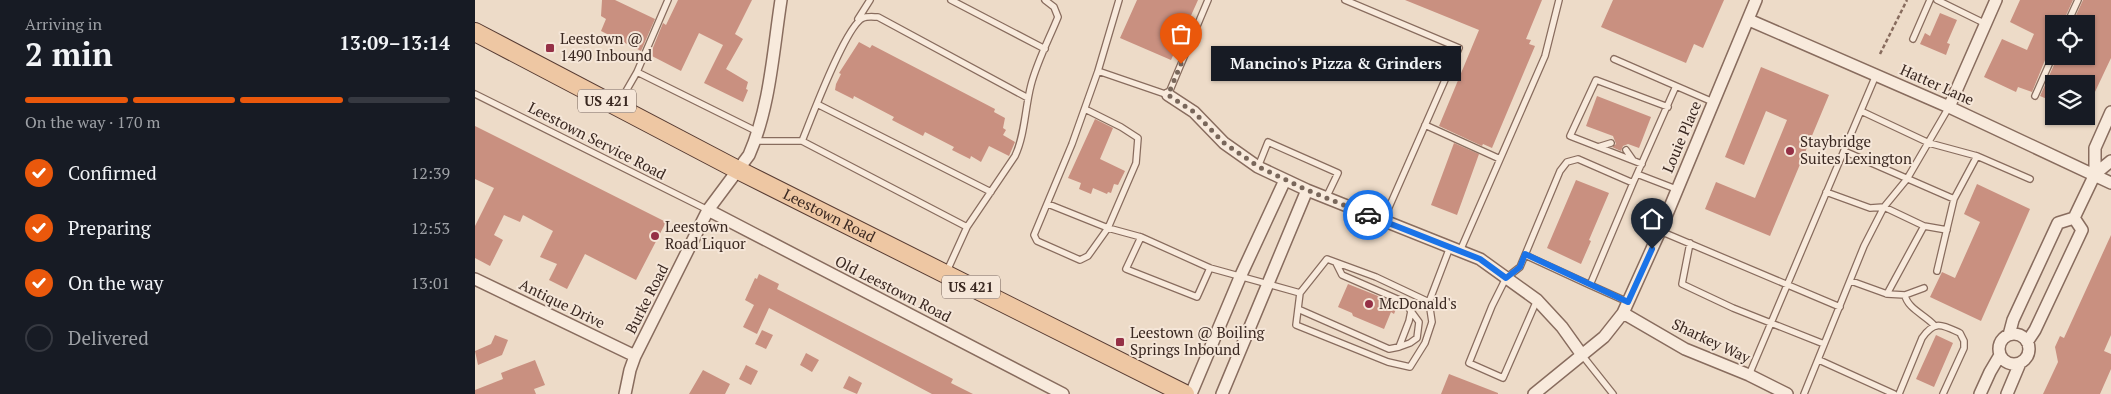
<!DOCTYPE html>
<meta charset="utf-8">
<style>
body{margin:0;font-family:"PT Serif",serif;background:#242831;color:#f1f3f6;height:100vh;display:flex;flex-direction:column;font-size:19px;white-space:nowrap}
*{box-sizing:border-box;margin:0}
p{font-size:16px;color:#9ea1a6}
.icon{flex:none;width:28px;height:28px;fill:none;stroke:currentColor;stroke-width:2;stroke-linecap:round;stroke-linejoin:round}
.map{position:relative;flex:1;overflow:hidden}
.drawer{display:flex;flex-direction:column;background:#171b24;width:475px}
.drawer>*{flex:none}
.buttons{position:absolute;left:1570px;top:15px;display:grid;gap:10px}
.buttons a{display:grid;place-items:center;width:50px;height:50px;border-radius:0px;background:#171b24;box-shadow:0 1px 4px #0004;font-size:25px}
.pin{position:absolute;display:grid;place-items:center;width:42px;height:42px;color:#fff;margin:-51px -21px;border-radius:50% 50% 50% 0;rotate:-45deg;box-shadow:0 0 5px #0007}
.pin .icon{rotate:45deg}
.courier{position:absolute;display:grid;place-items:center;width:50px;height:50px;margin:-25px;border:4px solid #1a73e8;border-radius:50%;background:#fff;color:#222;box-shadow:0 1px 6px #0007}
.bubble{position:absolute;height:35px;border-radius:0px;background:#171b24;box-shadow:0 1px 4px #0004;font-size:16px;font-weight:800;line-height:35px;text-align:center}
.headline em{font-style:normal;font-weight:800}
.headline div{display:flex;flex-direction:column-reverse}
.headline{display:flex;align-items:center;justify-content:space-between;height:85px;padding:0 25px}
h1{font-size:32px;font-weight:800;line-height:38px}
.bar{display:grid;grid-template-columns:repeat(4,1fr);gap:8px 5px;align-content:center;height:60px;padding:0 25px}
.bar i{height:6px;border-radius:4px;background:#363941}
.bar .current{background:#ea580c}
.bar p{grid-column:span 4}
ol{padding:0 25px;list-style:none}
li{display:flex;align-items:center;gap:15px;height:55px}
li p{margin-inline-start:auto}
li .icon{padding:5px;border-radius:50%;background:#ea580c;color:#fff;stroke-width:4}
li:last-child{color:#9ea1a6}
li i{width:28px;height:28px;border:2px solid #363941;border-radius:50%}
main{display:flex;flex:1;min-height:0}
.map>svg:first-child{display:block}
.building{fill:#c99080}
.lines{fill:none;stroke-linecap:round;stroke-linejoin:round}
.lane-casing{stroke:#886c5e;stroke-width:8}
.street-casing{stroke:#886c5e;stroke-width:14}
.primary-casing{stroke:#573b32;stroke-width:20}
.path{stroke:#886c5e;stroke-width:2.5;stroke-dasharray:4 2.5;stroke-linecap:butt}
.lane{stroke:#f8eadc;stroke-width:5.5}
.street{stroke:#f8eadc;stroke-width:11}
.primary{stroke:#eec7a3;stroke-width:18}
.done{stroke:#79675b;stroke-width:5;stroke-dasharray:0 9}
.route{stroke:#1a73e8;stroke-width:6}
.poi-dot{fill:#953046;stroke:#f5e6d8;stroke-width:2}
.labels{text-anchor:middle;stroke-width:4;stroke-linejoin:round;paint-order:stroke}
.shield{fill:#f5e6d8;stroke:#726158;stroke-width:1}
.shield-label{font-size:14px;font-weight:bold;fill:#3a2821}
.poi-label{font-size:15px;fill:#3a2821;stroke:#f5e6d8;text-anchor:start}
.street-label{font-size:15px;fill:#3a2821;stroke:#f5e6d8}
</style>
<main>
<section class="drawer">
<div class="headline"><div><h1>2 min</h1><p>Arriving in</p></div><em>13:09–13:14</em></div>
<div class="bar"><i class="current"></i><i class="current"></i><i class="current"></i><i></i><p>On the way · 170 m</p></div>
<ol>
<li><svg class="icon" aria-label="check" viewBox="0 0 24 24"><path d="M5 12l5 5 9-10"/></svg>Confirmed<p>12:39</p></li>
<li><svg class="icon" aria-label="check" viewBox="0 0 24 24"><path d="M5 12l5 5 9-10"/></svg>Preparing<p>12:53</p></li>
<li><svg class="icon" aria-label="check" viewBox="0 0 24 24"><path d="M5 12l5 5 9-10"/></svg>On the way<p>13:01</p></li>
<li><i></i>Delivered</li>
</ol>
</section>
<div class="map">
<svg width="1636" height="394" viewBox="0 0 1636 394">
<rect width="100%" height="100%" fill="#eddbc8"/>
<path class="building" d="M127,0H140L180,19L166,51L126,31L131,19L126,16Z
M203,0H277L260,34L268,39L251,69L273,82L271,89L273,90L268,102L229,83L248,45L224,33L206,71L175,55L188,23L191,25Z
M662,0H723L696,60L645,38Z
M930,0H1067L1051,39L1056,40L1054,44L1060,46L1017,148L1008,144L1007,146L964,126L1004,30Z
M1138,0H1249L1228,48L1219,44L1211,63L1126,27Z
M1545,0H1598L1587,24H1579V38L1557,92L1543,87L1541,92L1509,77L1527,39L1552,50L1559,34L1535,22Z
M1608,0H1636V58L1611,111V84H1579V102L1565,96L1583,56H1611V24H1597Z
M1465,13L1482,20L1472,43L1475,44L1471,55L1445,44L1450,33L1455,36Z
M384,42L395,48L397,45L520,109L519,112L530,118L528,128L531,130L528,135L540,142L534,156L514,146L506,162L496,156L495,159L477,150L479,147L450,132L448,136L417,120L419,117L379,96L378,99L360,90L361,84L366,74L364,73Z
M1286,67L1354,95L1295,236L1230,209L1241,182L1280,198L1312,120L1291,111L1269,165L1250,157Z
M1122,96L1176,117L1164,148L1153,144L1148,146L1146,151L1137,147L1141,144L1138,136L1111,126Z
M620,119L638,128L625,159L650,171L643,185L639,184L636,193L633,192L632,194L618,188L616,194L604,189L606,183L593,178Z
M0,126L191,222L161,280L110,254L92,289L74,280L82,264L65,257L78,231L48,215L45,222L29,215L19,235L28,240L15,266L0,258V226L19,188L0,179Z
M979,143L1004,154L982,215L956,205Z
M1101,180L1134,193L1114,240L1116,241L1106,264L1072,248Z
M1502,184L1555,209L1506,321L1455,297L1467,272L1480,278L1505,222L1489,214Z
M1636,235V335L1629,351L1636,354V369L1625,394H1568L1583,362L1580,347L1585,336L1589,338Z
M284,274L304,284L302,289L478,379L476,383L498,394H457L294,308L282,334L268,327L279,305L270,300L280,278L282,279Z
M873,284L923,304L919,314L916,312L909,329L878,316L877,313L863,307Z
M287,330L298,335L291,349L280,344Z
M20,335L33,340L27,355L3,365L0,351L16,344Z
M1461,335L1478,343L1459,387L1441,379Z
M331,353L344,360L337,372L325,365Z
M60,360L70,385L59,389L61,394H0V390L28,379L26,373Z
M271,365L283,371L276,385L264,379Z
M228,370L255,384L250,394H214Z
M974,374L1023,393V394H966Z
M374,376L387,383L382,394L368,388Z"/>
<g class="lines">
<defs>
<path id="lane" d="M476,0L570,49
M644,0L623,71L693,95L733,0
M870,0L984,48L908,221
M1462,0L1511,24
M383,19L395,0
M1592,24L1603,0
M1438,39L1455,0
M1139,59L1201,86L1162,174
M162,72L193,0
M1201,86L1238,102
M0,94L233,210
M1560,96L1579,53
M342,104L516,192
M143,105L162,72L283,132
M610,109L646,127L663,138L661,163L633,228L613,256L605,260L562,241L559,235L597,144L623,71
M1386,111L1454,143L1502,156L1555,179
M950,125L1025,159
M280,141H327L492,227
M327,141C336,119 371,25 388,18C392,16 399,17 403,17L553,98
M1123,147L1136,143
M1151,150L1158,160
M1369,151L1479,199L1502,156
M1167,164L1095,136L1121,80L1193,107
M783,167L793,142L863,173L851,198
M1351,192L1395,208L1409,207L1449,226L1472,230
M573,204L633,228L666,237L735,268L825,293
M1185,231L1365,307
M666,237L651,269L722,297L735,268
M1215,243L1207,284L1258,308L1349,344
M985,251L1070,56L1084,0
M1050,255L1115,285
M472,271L492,227L540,156C550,135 550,108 556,85C562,62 574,39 583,17L579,7L570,0
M1462,271L1479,199
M1376,281L1412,294L1449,226
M1412,294L1430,295L1449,288
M1430,295C1432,308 1450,315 1459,325
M1062,300L1028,378L994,363L1017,306L1031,278L1045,267L1085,171L1092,162L1103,159L1158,183
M954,302L901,277L852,259L825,293L821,325L913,362L935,367L950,343L957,322L954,302L975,247
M1153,302L1115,285L1158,183L1162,174L1201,189
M823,309L914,349L924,347L934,321L936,311L929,302L867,275L861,263
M924,347L935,343L942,338L944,322L936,311
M1107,355L1138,394
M1344,360L1419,394
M1274,375L1401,75
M1329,394L1389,246L1409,207L1432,179L1474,107
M1424,394L1447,338C1460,319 1468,325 1485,333L1489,341V348L1468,394"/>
<path id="street" d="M1274,20L1474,107L1636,183
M693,95L719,112L749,143L783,167L832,190L1005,259L1062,300L1087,327L1107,355
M1474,107L1521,0
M1620,174L1636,161
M233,210L588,394
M0,279L160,356
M1148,313L1210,349L1274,375L1312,394
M1524 349a15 15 0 1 1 30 0a15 15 0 1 1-30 0Z
M1534,335L1538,320L1583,223L1599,218L1620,174V148L1636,112
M1552,342L1560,330L1607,230L1599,218
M150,394L155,370L160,356L233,210L274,155C295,107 298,52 306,0
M716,394L766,275L810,180
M747,394L832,190
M1059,394L1129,337L1148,313L1185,231L1281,0
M1505,394L1515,372L1525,355
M1532,394L1545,363"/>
<g id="primary">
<path id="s1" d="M0,32L263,170L710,394"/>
</g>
</defs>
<use href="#lane" class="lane-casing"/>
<use href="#street" class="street-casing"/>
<use href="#primary" class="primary-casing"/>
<path class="path" d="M1405,54L1432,0"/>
<use href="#lane" class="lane"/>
<use href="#street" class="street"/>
<use href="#primary" class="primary"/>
</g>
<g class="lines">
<path class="done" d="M706,64L693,95L719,112L749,143L784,167L832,190L893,215"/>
<path class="route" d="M893,215L1005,259L1031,278L1045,267L1050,254L1153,302L1177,249"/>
</g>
<g class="poi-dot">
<rect x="70" y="43" width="10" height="10" rx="2.5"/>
<circle cx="1315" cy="151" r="5"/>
<circle cx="180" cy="236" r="5"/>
<circle cx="894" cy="304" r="5"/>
<rect x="640" y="337" width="10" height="10" rx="2.5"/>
</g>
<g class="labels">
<g class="shield">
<rect x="103" y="89.5" width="58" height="23" rx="4"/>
<rect x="467" y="275.5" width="58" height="23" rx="4"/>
</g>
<g class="shield-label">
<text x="132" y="106">US 421</text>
<text x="496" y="292">US 421</text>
</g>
<g class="poi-label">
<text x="85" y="44">Leestown @<tspan x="85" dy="17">1490 Inbound</tspan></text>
<text x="1325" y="147">Staybridge<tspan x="1325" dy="17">Suites Lexington</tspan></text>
<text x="190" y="232">Leestown<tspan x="190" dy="17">Road Liquor</tspan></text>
<text x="904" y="309">McDonald's</text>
<text x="655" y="338">Leestown @ Boiling<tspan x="655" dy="17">Springs Inbound</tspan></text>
</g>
<g class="street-label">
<text transform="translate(1462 85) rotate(24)" y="5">Hatter Lane</text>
<text transform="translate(1207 137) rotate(-67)" y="5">Louie Place</text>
<text transform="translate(122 141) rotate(27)" y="5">Leestown Service Road</text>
<text dy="5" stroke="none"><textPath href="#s1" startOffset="399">Leestown Road</textPath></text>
<text transform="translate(418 289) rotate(27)" y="5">Old Leestown Road</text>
<text transform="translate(172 299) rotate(-63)" y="5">Burke Road</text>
<text transform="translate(87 304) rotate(26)" y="5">Antique Drive</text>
<text transform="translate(1236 341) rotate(25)" y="5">Sharkey Way</text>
</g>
</g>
</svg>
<div class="buttons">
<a><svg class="icon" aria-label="locate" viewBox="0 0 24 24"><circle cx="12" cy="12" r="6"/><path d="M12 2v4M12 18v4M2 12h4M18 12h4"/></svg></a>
<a><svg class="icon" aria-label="layers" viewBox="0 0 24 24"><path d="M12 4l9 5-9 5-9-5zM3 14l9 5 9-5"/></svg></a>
</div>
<div class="pin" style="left:706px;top:64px;background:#ea580c"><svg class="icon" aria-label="bag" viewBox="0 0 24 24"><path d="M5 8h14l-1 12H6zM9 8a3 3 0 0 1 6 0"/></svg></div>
<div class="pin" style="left:1177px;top:249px;background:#1f2937"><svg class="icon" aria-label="home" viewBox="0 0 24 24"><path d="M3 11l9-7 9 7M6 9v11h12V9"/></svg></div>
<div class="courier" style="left:893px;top:215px"><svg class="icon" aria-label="car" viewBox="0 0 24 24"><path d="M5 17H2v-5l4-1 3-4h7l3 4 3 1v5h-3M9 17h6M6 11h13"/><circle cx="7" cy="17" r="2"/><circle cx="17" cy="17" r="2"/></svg></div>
<div class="bubble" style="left:736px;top:46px;width:250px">Mancino's Pizza &amp; Grinders</div>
</div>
</main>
